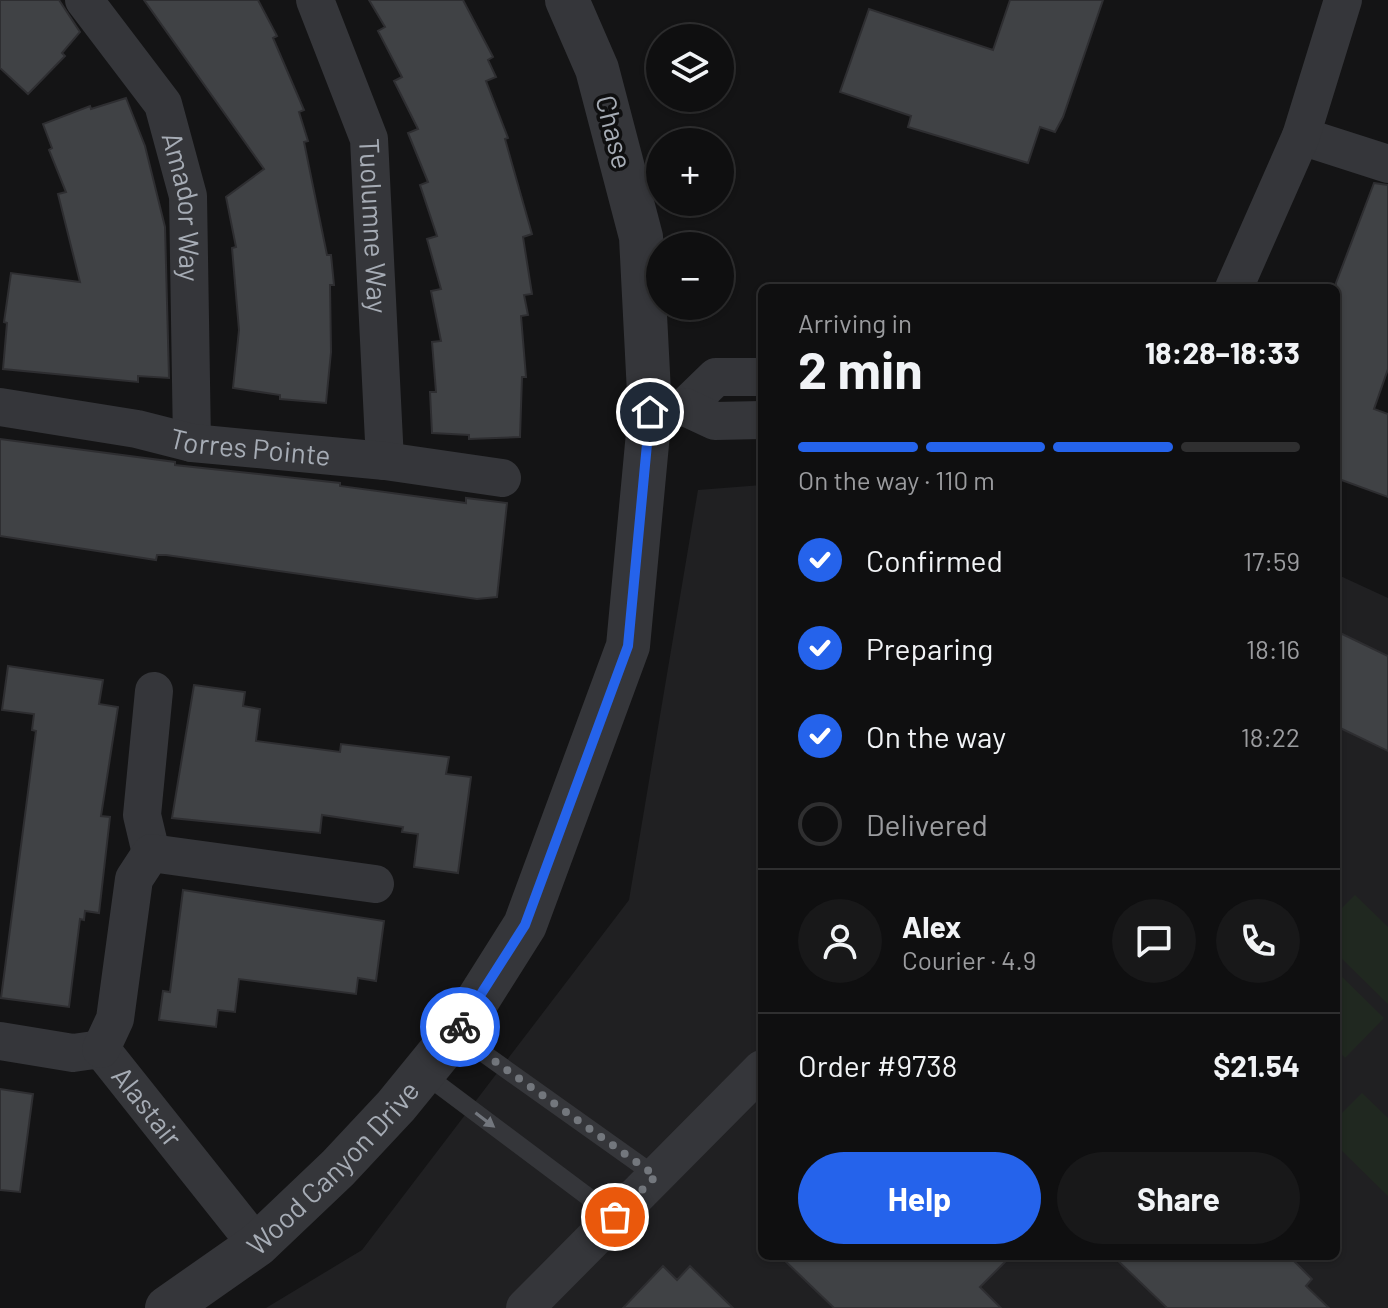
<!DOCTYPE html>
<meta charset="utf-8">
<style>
body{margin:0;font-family:Barlow,sans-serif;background:#181819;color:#f1f3f6;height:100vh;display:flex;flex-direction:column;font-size:30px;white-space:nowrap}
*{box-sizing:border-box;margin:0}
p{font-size:26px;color:#9b9c9f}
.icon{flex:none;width:44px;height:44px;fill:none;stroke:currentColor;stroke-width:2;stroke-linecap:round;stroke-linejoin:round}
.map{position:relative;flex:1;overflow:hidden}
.details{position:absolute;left:758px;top:284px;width:582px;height:976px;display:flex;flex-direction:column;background:#0f0f10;border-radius:12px;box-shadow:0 2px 6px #0004,0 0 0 2px #2f2f30}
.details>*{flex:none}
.fabs{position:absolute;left:646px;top:24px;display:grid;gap:16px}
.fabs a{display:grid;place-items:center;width:88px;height:88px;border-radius:50%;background:#0f0f10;box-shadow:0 2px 6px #0004,0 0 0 2px #2f2f30;font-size:40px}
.pin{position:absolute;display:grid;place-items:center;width:68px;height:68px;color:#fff;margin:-34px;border:4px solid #fff;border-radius:50%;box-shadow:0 2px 8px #0007}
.courier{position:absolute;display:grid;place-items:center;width:80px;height:80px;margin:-40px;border:6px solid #2563eb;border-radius:50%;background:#fff;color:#222;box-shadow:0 2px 10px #0007}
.overview em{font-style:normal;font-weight:700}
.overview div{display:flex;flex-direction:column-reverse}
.overview{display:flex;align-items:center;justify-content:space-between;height:136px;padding:0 40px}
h1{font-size:52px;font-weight:700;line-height:60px}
.bar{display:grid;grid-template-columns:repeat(4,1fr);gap:12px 8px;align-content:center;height:96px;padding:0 40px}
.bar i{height:10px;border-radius:6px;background:#2f2f30}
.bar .on{background:#2563eb}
.bar p{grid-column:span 4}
.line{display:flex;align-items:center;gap:20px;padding:0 40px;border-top:2px solid #2f2f30}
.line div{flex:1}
.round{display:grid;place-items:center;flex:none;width:84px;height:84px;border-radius:42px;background:#181819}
ol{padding:0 40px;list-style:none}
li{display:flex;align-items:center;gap:24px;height:88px}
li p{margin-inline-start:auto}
li .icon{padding:8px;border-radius:50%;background:#2563eb;color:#fff;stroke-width:4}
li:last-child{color:#9b9c9f}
li i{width:44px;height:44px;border:4px solid #2f2f30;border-radius:50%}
.action{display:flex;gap:16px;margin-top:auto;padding:16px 40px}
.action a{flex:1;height:92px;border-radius:48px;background:#2563eb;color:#fff;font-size:32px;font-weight:700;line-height:92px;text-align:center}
.action a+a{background:#181819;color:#f1f3f6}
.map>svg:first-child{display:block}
.built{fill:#202022}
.green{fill:#202820}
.building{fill:#404245;stroke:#2e2e31;stroke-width:2}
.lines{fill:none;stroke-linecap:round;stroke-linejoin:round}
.service{stroke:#35363a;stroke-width:18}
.minor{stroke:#35363a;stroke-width:38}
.tertiary{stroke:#35363a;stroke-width:44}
.oneway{fill:#73777e}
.done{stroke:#73777d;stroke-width:8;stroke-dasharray:0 14.4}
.route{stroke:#2563eb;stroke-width:10}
.labels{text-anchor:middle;stroke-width:7;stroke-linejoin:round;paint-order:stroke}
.street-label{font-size:28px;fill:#a6acb5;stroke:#0f0f10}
</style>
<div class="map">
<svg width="1388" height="1308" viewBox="0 0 1388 1308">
<rect width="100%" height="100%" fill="#141415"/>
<path class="built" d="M762,485V1256H1336V574L1388,598V1308H266L362,1250L629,900L698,490Z"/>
<path class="green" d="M1355,895L1388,927V1004L1336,953V914Z
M1336,971L1384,1018L1345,1058L1336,1048Z
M1362,1093L1388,1118V1196L1336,1145V1119Z"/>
<path class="building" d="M0,0H59L80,32L62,53L65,56L28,94L0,68Z
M144,0H258L277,36L273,38L304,110L299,112L308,141L304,142L327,255H331L334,285H330L331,352L326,403L280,399V395L233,388L239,330L232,248L236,247L226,197L264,169Z
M369,0H463L493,57L488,60L496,77L486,81L508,138L505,139L532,234L523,237L532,294L524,295L528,315L521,316L526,377H522L520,437L469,439V435L432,433L430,392H436L432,342L441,341L431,291L441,289L427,239L437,236L420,185L428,182L408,133L418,129L394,81L402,77L378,31L385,27Z
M1010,0H1103L1063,117L1055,132L1040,127L1028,163L908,127L911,116L840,92L869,9L993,50Z
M126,98L145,146L165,227L169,378L138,376V382L3,369L7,323L4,322L11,273L80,282L58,194L66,192L49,150L52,148L43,124L90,106L91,109Z
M1374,183L1388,185V369L1374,409L1388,414V497L1336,478V283Z
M0,439L175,462V465L340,483V486L466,503V498L507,503L497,597L477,599L166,555H157L156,560L0,536Z
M1336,631L1388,656V751L1336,726Z
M8,666L103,680L99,704L118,707L101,816L110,817L99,913L85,911L84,920L80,919L69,1007L1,998L36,731L32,730L34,714L2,710Z
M194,685L245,692L243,706L260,709L256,741L340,752L341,744L449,757L446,774L471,777L458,873L414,867L418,834L402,832L403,827L322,815L320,833L172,818Z
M183,890L384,921L376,981L358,978L356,994L239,979L235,1012L218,1010L216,1027L159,1020L163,991L170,992Z
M0,1089L33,1094L20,1192L0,1190Z
M780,1256H1011L980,1287L1001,1308H834Z
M1113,1256H1289L1312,1279L1306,1286L1329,1308H1167Z
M663,1266L677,1280L690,1266L733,1308H623Z"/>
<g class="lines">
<path class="service" d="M455,1033L656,1176
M423,1073L615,1217"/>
<g class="minor">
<path id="s1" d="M84,0L163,104L188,196L192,443"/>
<path id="s2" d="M315,0L369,139L385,461"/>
<path d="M1301,136L1388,164"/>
<path d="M1234,288L1301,136L1343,0"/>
<path id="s3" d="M0,407L137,429L192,443L385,461L502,478"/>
<path d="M685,407L716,377H762"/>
<path d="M650,412L685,407L715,421L762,420"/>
<path d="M151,853L142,815L154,691"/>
<path id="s4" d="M0,1041L73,1053L101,1049L257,1245"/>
<path d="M101,1049L115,1019L134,879L151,853L375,884"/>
<path d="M525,1308L762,1069"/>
</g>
<path class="tertiary" id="s5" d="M167,1308L257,1245L338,1168L396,1106L462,1025L525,925L628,646L650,412L641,237L597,69L567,0"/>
</g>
<defs><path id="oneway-solid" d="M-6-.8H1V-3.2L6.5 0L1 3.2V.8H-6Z" transform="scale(2)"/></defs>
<use class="oneway" href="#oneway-solid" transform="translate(485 1120) rotate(37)"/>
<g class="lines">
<path class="done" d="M460,1027L455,1033L656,1176L615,1217"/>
<path class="route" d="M460,1027L525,925L628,646L650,412"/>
</g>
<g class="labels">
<g class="street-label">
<text transform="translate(614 132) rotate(76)" y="10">Chase</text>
<text dy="10" stroke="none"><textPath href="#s1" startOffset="236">Amador Way</textPath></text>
<text dy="10" stroke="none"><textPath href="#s2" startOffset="236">Tuolumne Way</textPath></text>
<text dy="10" stroke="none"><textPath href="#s3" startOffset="254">Torres Pointe</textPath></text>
<text dy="10" stroke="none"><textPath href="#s4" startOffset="176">Alastair</textPath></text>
<text dy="10" stroke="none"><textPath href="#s5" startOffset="218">Wood Canyon Drive</textPath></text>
</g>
</g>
</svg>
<div class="fabs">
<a><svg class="icon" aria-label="layers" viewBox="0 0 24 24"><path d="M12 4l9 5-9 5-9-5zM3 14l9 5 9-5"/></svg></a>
<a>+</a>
<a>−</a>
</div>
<div class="pin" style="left:615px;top:1217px;background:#ea580c"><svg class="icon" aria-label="bag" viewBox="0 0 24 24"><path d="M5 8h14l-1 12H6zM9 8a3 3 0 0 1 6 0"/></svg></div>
<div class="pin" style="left:650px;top:412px;background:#1f2937"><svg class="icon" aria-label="home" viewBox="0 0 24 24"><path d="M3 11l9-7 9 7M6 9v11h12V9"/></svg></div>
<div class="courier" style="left:460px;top:1027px"><svg class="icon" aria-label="bike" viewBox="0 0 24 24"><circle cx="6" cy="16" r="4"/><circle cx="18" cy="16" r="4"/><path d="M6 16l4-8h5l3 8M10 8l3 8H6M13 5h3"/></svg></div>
<section class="details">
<div class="overview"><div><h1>2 min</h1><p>Arriving in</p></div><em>18:28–18:33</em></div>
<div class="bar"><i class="on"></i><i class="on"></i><i class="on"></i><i></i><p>On the way · 110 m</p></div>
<ol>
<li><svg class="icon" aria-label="check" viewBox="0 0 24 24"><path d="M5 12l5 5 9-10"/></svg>Confirmed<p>17:59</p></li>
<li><svg class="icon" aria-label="check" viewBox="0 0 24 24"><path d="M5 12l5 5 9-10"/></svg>Preparing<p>18:16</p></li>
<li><svg class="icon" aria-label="check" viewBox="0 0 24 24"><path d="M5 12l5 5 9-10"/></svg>On the way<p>18:22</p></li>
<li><i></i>Delivered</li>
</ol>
<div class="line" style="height:144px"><a class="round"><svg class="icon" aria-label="person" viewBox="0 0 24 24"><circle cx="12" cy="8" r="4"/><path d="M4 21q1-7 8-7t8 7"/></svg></a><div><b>Alex</b><p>Courier · 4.9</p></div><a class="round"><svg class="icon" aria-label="chat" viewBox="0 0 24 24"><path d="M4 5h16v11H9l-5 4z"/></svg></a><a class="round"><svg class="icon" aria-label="phone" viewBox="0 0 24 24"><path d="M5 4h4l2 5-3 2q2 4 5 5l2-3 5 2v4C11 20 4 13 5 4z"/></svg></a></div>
<div class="line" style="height:104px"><div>Order #9738</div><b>$21.54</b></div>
<div class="action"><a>Help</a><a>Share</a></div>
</section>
</div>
